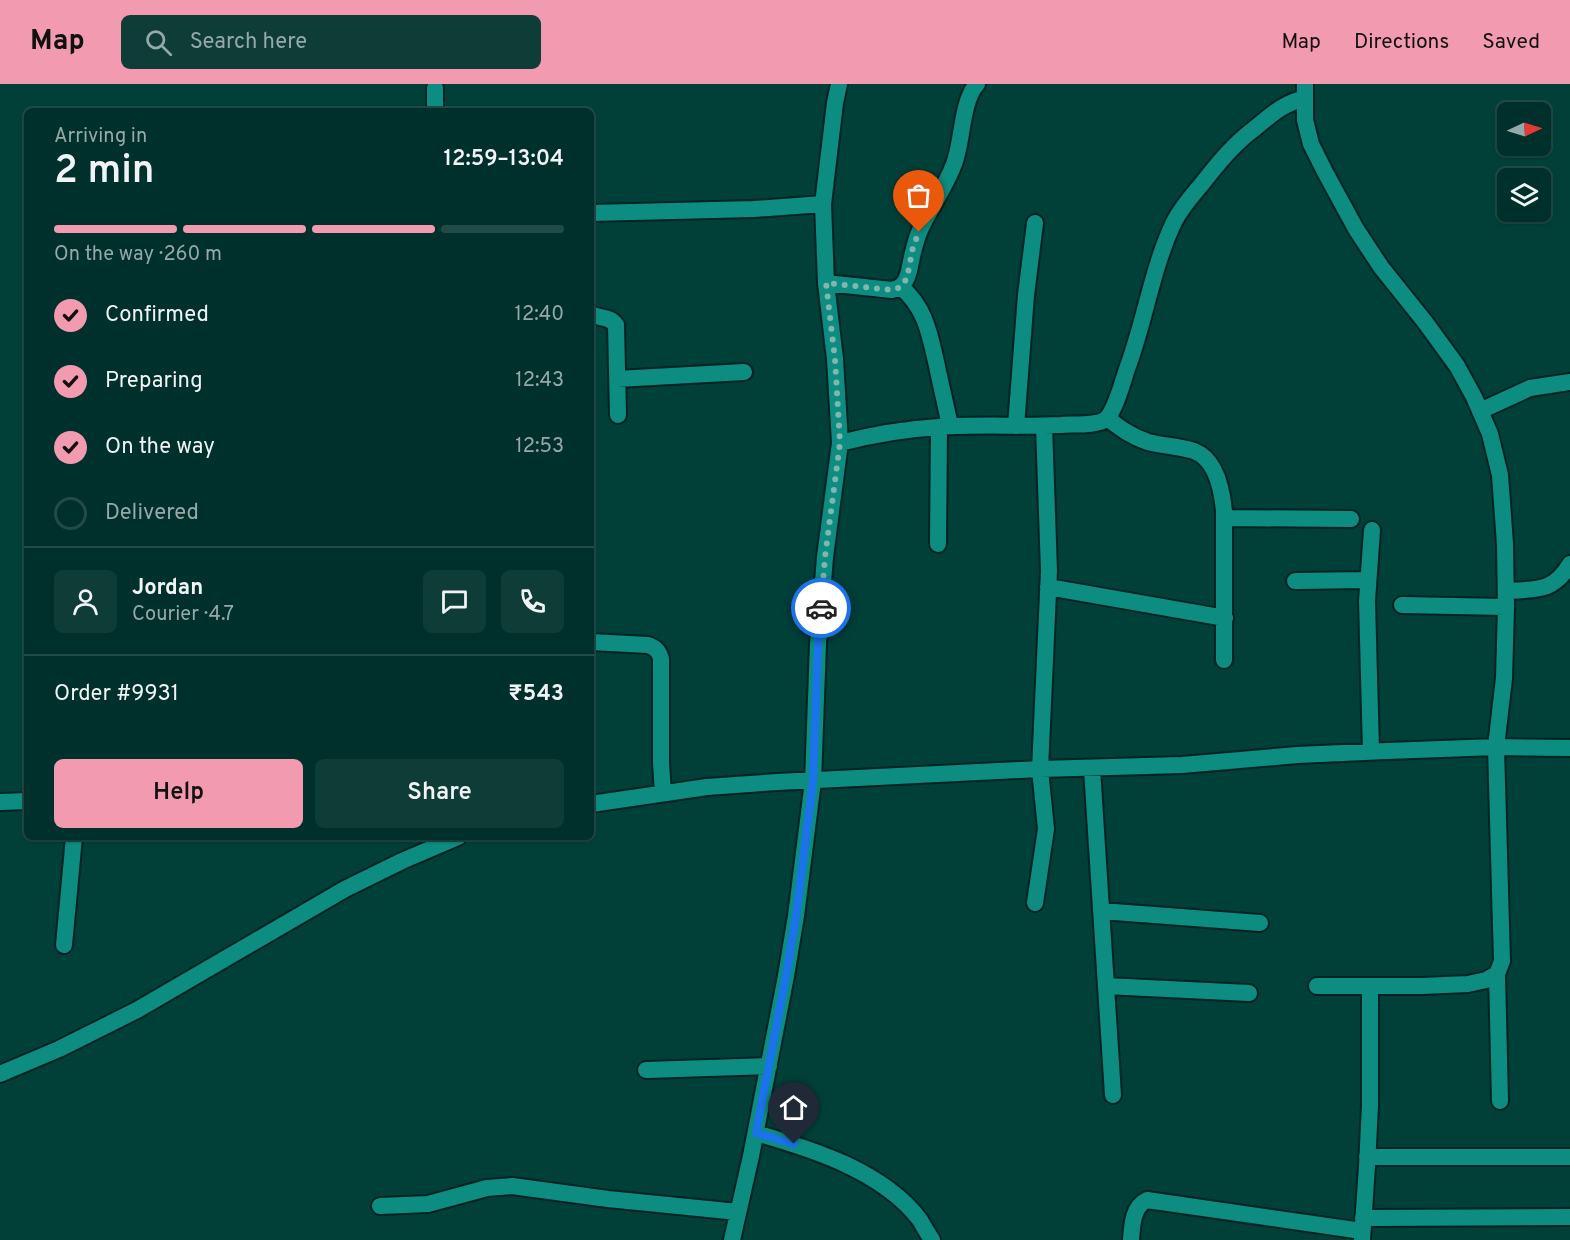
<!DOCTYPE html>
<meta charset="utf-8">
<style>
body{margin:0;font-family:Overpass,sans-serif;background:#0e3c37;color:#f1f3f6;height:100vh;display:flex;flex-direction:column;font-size:22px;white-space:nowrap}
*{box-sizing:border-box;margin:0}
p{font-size:20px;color:#95a9a9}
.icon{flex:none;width:33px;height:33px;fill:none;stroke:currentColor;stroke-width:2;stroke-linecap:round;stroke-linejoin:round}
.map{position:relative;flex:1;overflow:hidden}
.side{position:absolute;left:24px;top:24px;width:570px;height:732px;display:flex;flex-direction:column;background:#00302b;border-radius:9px;box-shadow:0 2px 4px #0004,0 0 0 2px #224b47}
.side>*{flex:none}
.needle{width:39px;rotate:86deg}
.controls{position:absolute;left:1497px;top:18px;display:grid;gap:12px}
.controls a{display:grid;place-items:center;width:54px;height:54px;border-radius:9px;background:#00302b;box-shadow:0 2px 4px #0004,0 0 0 2px #224b47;font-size:30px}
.pin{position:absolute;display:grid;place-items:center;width:51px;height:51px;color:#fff;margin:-62px -26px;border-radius:50% 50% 50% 0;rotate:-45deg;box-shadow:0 0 6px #0007}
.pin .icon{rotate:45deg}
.courier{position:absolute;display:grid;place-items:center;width:60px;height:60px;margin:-30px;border:4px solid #1a73e8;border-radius:50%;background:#fff;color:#222;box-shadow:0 2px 8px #0007}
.overview em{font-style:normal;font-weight:600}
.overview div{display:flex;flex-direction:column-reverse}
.overview{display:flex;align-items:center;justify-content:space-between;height:102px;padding:0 30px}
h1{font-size:39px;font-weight:600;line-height:45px}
.bar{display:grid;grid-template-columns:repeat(4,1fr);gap:9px 6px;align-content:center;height:72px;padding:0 30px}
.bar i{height:8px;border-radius:4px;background:#224b47}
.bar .on{background:#f29aaf}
.bar p{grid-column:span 4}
.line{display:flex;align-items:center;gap:15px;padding:0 30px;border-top:2px solid #224b47}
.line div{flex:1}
.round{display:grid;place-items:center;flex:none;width:63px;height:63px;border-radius:9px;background:#0e3c37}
ol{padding:0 30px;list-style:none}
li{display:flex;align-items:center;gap:18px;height:66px}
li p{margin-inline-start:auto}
li .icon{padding:6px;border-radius:50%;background:#f29aaf;color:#111;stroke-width:4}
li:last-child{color:#95a9a9}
li i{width:33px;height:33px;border:3px solid #224b47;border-radius:50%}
.action{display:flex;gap:12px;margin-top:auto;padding:12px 30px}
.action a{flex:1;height:69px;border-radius:9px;background:#f29aaf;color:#111;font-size:24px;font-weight:600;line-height:69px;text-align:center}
.action a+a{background:#0e3c37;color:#f1f3f6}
header{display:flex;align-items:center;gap:36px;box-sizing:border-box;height:84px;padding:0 30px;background:#f29aaf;color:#111}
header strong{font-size:28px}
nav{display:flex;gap:33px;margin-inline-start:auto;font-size:21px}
.search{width:420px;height:54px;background:#0e3c37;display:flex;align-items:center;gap:15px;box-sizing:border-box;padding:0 21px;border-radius:9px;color:#95a9a9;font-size:22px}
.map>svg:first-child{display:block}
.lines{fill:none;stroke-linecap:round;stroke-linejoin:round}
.minor-casing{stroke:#01231f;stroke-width:20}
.minor{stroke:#0d8d81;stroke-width:16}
.done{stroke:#81b6af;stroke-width:6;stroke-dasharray:0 10.8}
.route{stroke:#1a73e8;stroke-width:8}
</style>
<header>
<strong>Map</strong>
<div class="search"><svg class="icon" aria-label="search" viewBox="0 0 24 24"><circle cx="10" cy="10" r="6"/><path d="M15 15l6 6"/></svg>Search here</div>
<nav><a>Map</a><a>Directions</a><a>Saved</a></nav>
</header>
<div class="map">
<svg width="1570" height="1156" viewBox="0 0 1570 1156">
<rect width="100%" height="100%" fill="#004039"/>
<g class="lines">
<defs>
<path id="minor" d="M1305,0V36L1311,60L1325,88L1356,145L1381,183L1425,238L1457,282L1474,313L1490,350L1500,391L1505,460L1506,523L1504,594L1496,663L1502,877L1497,890L1486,896L1468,900L1422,902H1317
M435,27V4
M591,129L754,125L823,120
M826,199L892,206C903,203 906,198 909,187C912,173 914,160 920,146C930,124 945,104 954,80C963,57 961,18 977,0
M901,203C926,224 930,252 937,282C941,302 946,322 950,342
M591,230C600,235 610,232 616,241L618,331
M617,295L744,288
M1480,327L1530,304L1570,298
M1107,334C1120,344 1132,353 1148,358C1163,362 1179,362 1194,367C1216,375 1222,406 1224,427V576
M1016,342L1026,211L1035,139
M840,359C871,351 906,345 939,343C979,340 1020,343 1061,341C1072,340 1098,342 1106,335C1115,327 1123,297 1127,285C1145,237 1152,184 1174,138C1181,124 1191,113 1201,101C1216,82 1231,63 1250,48C1266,36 1283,18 1304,15
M1224,434L1351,435
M938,460L939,343
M1295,497L1368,496
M1048,503L1225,534
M1506,507C1535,505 1553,509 1570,480
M1402,521L1506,523
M591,558L648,561C656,564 659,567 661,575V679L663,709
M1371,667L1367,517L1372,446
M1092,685L1113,1011
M0,718L27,717
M591,720L707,703L777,698L1040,685L1182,681L1297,671L1387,667L1496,663L1570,664
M1035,819L1046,745L1040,685L1049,487L1044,342
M1101,827L1260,839
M64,861L74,753
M1497,890L1500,1017
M1106,902L1249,909
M646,986L769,982
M0,990L59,965L137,926L345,805L402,777L458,753
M756,1049C812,1065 883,1087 920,1136C924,1143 928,1150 932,1156
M1367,1073H1570
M380,1122L428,1120L487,1104L512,1102L608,1115L738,1128
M1363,1134L1570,1133
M732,1156L751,1072L786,892L796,832L813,697L818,560L825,473L840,359L835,275L826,199L823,120L835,19L839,0
M1131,1156C1132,1141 1133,1122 1147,1116L1362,1147
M1362,1156L1367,1082L1370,1021V902"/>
</defs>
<use href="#minor" class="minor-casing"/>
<use href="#minor" class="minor"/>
</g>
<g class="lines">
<path class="done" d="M821,524L825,473L840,359L835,275L826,199L892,206L901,203L907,194L913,163L919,148"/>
<path class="route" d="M794,1060L756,1049L786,892L796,832L813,697L818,560L821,524"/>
</g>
</svg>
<div class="controls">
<a><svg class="needle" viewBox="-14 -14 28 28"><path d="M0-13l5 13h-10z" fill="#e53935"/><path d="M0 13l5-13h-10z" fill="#95a9a9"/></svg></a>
<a><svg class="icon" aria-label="layers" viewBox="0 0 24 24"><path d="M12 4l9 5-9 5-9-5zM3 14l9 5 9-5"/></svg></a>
</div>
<div class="pin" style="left:919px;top:148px;background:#ea580c"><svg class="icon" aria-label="bag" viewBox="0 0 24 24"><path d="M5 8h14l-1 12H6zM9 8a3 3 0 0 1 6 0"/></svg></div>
<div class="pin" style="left:794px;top:1060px;background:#1f2937"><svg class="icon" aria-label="home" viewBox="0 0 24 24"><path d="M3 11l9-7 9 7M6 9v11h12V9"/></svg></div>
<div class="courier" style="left:821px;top:524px"><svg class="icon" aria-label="car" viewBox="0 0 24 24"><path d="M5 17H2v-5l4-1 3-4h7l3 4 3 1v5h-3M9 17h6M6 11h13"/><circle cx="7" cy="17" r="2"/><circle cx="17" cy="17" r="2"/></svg></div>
<section class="side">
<div class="overview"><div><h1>2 min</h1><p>Arriving in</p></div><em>12:59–13:04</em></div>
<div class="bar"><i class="on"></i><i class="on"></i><i class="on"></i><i></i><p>On the way · 260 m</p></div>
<ol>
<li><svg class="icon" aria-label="check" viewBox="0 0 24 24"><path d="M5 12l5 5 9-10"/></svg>Confirmed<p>12:40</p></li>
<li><svg class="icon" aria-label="check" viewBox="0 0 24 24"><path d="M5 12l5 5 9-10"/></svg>Preparing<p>12:43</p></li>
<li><svg class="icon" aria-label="check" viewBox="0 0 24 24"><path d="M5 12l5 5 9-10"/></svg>On the way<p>12:53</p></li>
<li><i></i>Delivered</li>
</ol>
<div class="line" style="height:108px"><a class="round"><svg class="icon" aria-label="person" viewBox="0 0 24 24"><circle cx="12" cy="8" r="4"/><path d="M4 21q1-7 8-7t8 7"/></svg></a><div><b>Jordan</b><p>Courier · 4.7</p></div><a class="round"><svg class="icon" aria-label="chat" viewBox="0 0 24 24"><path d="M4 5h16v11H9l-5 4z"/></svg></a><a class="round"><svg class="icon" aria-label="phone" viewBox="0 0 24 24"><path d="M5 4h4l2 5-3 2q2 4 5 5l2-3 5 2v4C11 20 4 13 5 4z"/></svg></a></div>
<div class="line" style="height:78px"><div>Order #9931</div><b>₹543</b></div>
<div class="action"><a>Help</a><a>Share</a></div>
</section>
</div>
